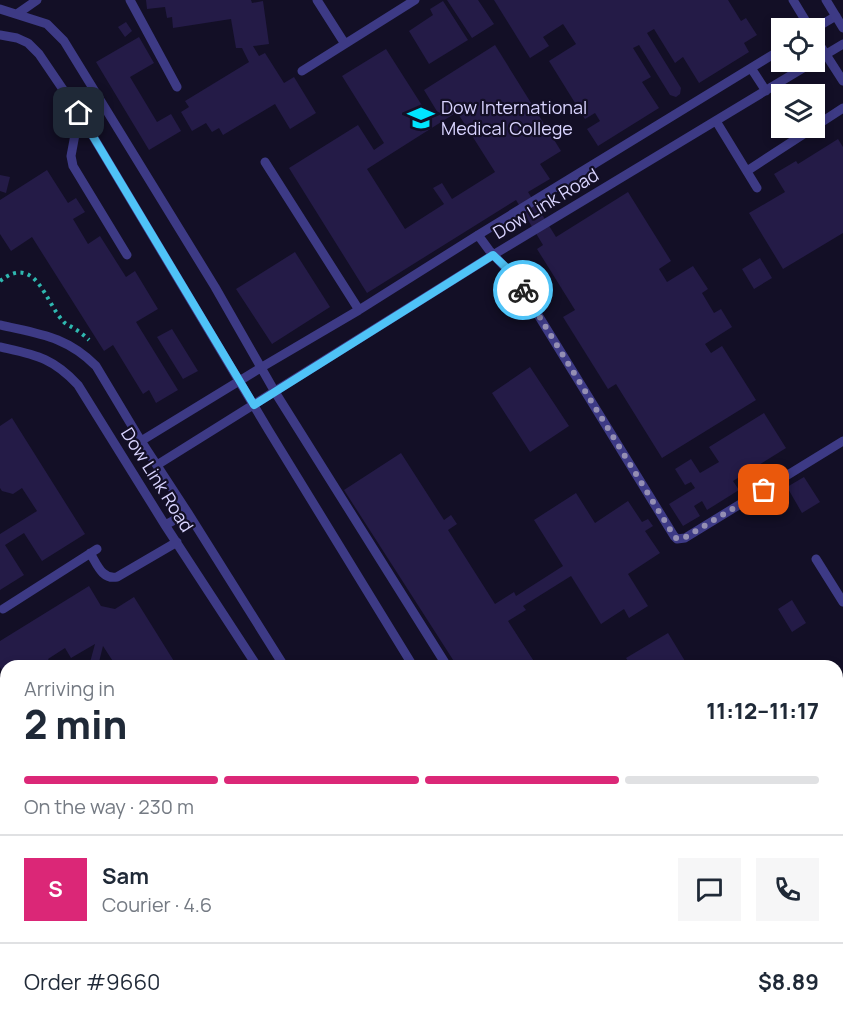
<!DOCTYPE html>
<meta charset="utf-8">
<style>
body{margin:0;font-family:Manrope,sans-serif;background:#f6f6f7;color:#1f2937;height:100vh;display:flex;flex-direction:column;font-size:22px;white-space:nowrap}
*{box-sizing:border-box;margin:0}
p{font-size:20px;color:#747a83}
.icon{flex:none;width:33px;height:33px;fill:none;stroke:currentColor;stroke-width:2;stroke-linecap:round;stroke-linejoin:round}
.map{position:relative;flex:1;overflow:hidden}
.panel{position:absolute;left:0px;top:660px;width:843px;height:374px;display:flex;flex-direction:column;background:#fff;border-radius:18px 18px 0 0;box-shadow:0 3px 9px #0003}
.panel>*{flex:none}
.controls{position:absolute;left:771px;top:18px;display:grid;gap:12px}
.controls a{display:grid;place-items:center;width:54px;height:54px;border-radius:0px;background:#fff;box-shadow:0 3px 9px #0003;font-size:30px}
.pin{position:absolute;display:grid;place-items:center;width:51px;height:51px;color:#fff;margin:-26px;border-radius:12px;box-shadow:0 3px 9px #0006}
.courier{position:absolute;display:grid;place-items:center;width:60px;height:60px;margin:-30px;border:4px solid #4fc3f7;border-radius:50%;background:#fff;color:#222;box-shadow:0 2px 8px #0007}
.summary em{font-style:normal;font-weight:800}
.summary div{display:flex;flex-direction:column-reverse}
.summary{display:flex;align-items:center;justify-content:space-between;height:102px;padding:0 24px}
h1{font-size:39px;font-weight:800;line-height:45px}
.bar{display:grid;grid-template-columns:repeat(4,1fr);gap:9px 6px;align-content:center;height:72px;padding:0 24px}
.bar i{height:8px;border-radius:4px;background:#e0e1e3}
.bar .current{background:#db2777}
.bar p{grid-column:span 4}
.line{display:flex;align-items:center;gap:15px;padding:0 24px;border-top:2px solid #e0e1e3}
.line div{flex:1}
.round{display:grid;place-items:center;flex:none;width:63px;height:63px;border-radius:0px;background:#f6f6f7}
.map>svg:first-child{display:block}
.building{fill:#241b47;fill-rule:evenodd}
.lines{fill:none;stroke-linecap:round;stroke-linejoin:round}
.path{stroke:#2fb8b0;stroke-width:4;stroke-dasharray:3 4.5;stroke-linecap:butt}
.service{stroke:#3d3a85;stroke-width:9}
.done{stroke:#948fb3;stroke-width:6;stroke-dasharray:0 10.8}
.route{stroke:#4fc3f7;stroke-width:8}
.labels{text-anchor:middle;stroke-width:4.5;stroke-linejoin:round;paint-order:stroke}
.poi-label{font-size:18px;fill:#d9d4ff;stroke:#130f26;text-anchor:start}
.street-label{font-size:18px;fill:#d9d4ff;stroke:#130f26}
</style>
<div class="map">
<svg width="843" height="1033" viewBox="0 0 843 1033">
<rect width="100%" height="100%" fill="#130f26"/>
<path class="building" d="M146,0H251L252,3L263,1L269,44L253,46L259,56L265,53L284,83L294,77L316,113L290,129L275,104L223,135L219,128L212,132L206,123L192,131L181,112L189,107L185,101L249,62L242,48H236L231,19L173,28L172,17L167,18L165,7L147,9Z
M447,0H478L494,24L472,38Z
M494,0H728L741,21L746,18L757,35L744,43L749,52L699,83L683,57L675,63L654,29L647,33L681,88L680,94L676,97L670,95L639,45L633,48L651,77L642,82L659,108L598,146L587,129L600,121L595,113L585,119L549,61L576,44L563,24L543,37L549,46L530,58Z
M443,1L468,40L429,64L409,31L433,15L430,9Z
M126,22L132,31L125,37L118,27Z
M139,37L154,63L130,77L157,122L171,114L181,131L149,150L96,62Z
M495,45L561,151L540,164L550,179L528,192L556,237L628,192L671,261L659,269L667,282L693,266L708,289L702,293L714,313L721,309L732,327L705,344L711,353L722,346L756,400L662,458L616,384L608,389L563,317L575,310L537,249L543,245L516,200L367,293L289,168L358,125L374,150L384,143L342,76L386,49L430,118L438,113L424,90ZM457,112L495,172L452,199L442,183L433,188L444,204L405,229L367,169Z
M838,139L843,147V233L783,269L749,213L785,192L774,174L796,161L798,164Z
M47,170L68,203L76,198L85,212L73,219L88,244L100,236L126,277L135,271L158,309L136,322L178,390L156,403L149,390L143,394L113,345L104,351L32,237L11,251L0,234V200Z
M0,175L10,177L6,193L0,191Z
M295,252L330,307L272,344L236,289Z
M760,258L772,278L754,289L742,269Z
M172,329L198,371L183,379L157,337Z
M530,367L569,426L530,452L492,393Z
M764,413L786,448L733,481L739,490L707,510L702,501L694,506L700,516L683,526L669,504L695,488L691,482L685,485L675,469L691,459L700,473L719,462L709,447Z
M12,418L85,534L42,561L24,533L5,545L24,575L0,590V534L37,511L22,488L13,494L2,491L0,488V426Z
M401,453L444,520L451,515L457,524L448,530L495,604L514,592L516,596L563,566L534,520L576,493L595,523L628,501L642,522L648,519L653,526L645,531L660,553L628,574L648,606L629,618L624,609L601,624L571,576L523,606L526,610L508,621L537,666H457L344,490Z
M804,477L820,502L802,513L787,487Z
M89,586L101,606L115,609L134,597L177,666H128L126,663L121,666H116L103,646L98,666H89L95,644L71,658L65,648L48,659L52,666H6V677L0,667V641Z
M792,600L806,623L792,632L778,609Z
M668,633L688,666H631L626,658Z
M839,675L843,681V700L837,704V676Z
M837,961L843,969V985L837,990Z
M353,1028H360L364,1033H344Z
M752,1028H793L785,1033H756Z"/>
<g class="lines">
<path class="path" d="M0,281C36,253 45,302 63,321C66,325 71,326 75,329C80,332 85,336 89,340"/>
<path class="service" d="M130,0L177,87
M317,0L345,44
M793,0L810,28
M826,0L843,28
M0,9L47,24L64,41L215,287L275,392L447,666
M17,14L37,0
M814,29L836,16
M0,35L17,38L28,43L39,54L79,113L269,431L413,666
M814,36L843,81
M751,68L766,91
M302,71L415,0
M79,113L71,156L73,166L127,255
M716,121L757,188
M814,127L843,108
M265,162L359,310
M747,171L813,128
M478,235L489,250L516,279L674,536L677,539L685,538L843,441
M0,325C39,334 66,336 96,366L141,441L188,513L284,666
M0,347C35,355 52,357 78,385L165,525L257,666
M141,441L262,367L359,310L478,235L782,49
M157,465L493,255L843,44
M165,525L188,513
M90,553C97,564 102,580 117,577L177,542
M816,559L843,602
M3,609L97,549
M481,1028L484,1033
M509,1028L513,1033
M221,1033L230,1028"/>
</g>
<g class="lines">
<path class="done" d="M523,290L674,536L677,539L684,538L764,490"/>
<path class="route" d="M79,113L254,405L493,255L512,273L523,290"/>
</g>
<defs>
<symbol id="university-bare" viewBox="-9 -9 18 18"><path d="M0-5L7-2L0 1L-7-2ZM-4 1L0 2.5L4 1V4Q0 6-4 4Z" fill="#00e5ff" stroke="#130f26" stroke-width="2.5" paint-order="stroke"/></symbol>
</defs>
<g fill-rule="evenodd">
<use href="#university-bare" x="402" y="99" width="38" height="38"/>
</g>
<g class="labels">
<g class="poi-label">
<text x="441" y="114">Dow International<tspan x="441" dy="21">Medical College</tspan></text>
</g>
<g class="street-label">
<text transform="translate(546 204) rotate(-31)" y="6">Dow Link Road</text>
<text transform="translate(157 480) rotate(58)" y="6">Dow Link Road</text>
</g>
</g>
</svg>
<div class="controls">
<a><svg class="icon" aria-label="locate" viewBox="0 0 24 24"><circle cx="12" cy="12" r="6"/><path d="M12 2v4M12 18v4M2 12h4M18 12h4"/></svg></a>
<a><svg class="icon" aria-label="layers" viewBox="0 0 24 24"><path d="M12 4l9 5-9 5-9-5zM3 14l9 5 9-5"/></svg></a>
</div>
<div class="pin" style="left:764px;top:490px;background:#ea580c"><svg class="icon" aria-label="bag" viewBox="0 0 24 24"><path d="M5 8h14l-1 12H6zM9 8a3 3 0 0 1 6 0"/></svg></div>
<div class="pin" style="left:79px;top:113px;background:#1f2937"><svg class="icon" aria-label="home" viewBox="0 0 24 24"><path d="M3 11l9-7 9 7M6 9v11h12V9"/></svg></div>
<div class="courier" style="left:523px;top:290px"><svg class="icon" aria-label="bike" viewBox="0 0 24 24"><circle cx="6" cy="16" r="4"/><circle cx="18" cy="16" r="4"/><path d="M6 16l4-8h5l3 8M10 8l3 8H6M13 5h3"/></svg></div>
<section class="panel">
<div class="summary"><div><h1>2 min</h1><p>Arriving in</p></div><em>11:12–11:17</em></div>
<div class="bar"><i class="current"></i><i class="current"></i><i class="current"></i><i></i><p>On the way · 230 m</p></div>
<div class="line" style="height:108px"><b class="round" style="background:#db2777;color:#fff">S</b><div><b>Sam</b><p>Courier · 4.6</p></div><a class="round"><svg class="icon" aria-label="chat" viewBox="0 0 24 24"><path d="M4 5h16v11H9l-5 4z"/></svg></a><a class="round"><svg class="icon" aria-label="phone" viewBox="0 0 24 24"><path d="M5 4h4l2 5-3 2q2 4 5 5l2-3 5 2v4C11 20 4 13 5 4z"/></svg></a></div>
<div class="line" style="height:78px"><div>Order #9660</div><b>$8.89</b></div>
</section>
</div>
